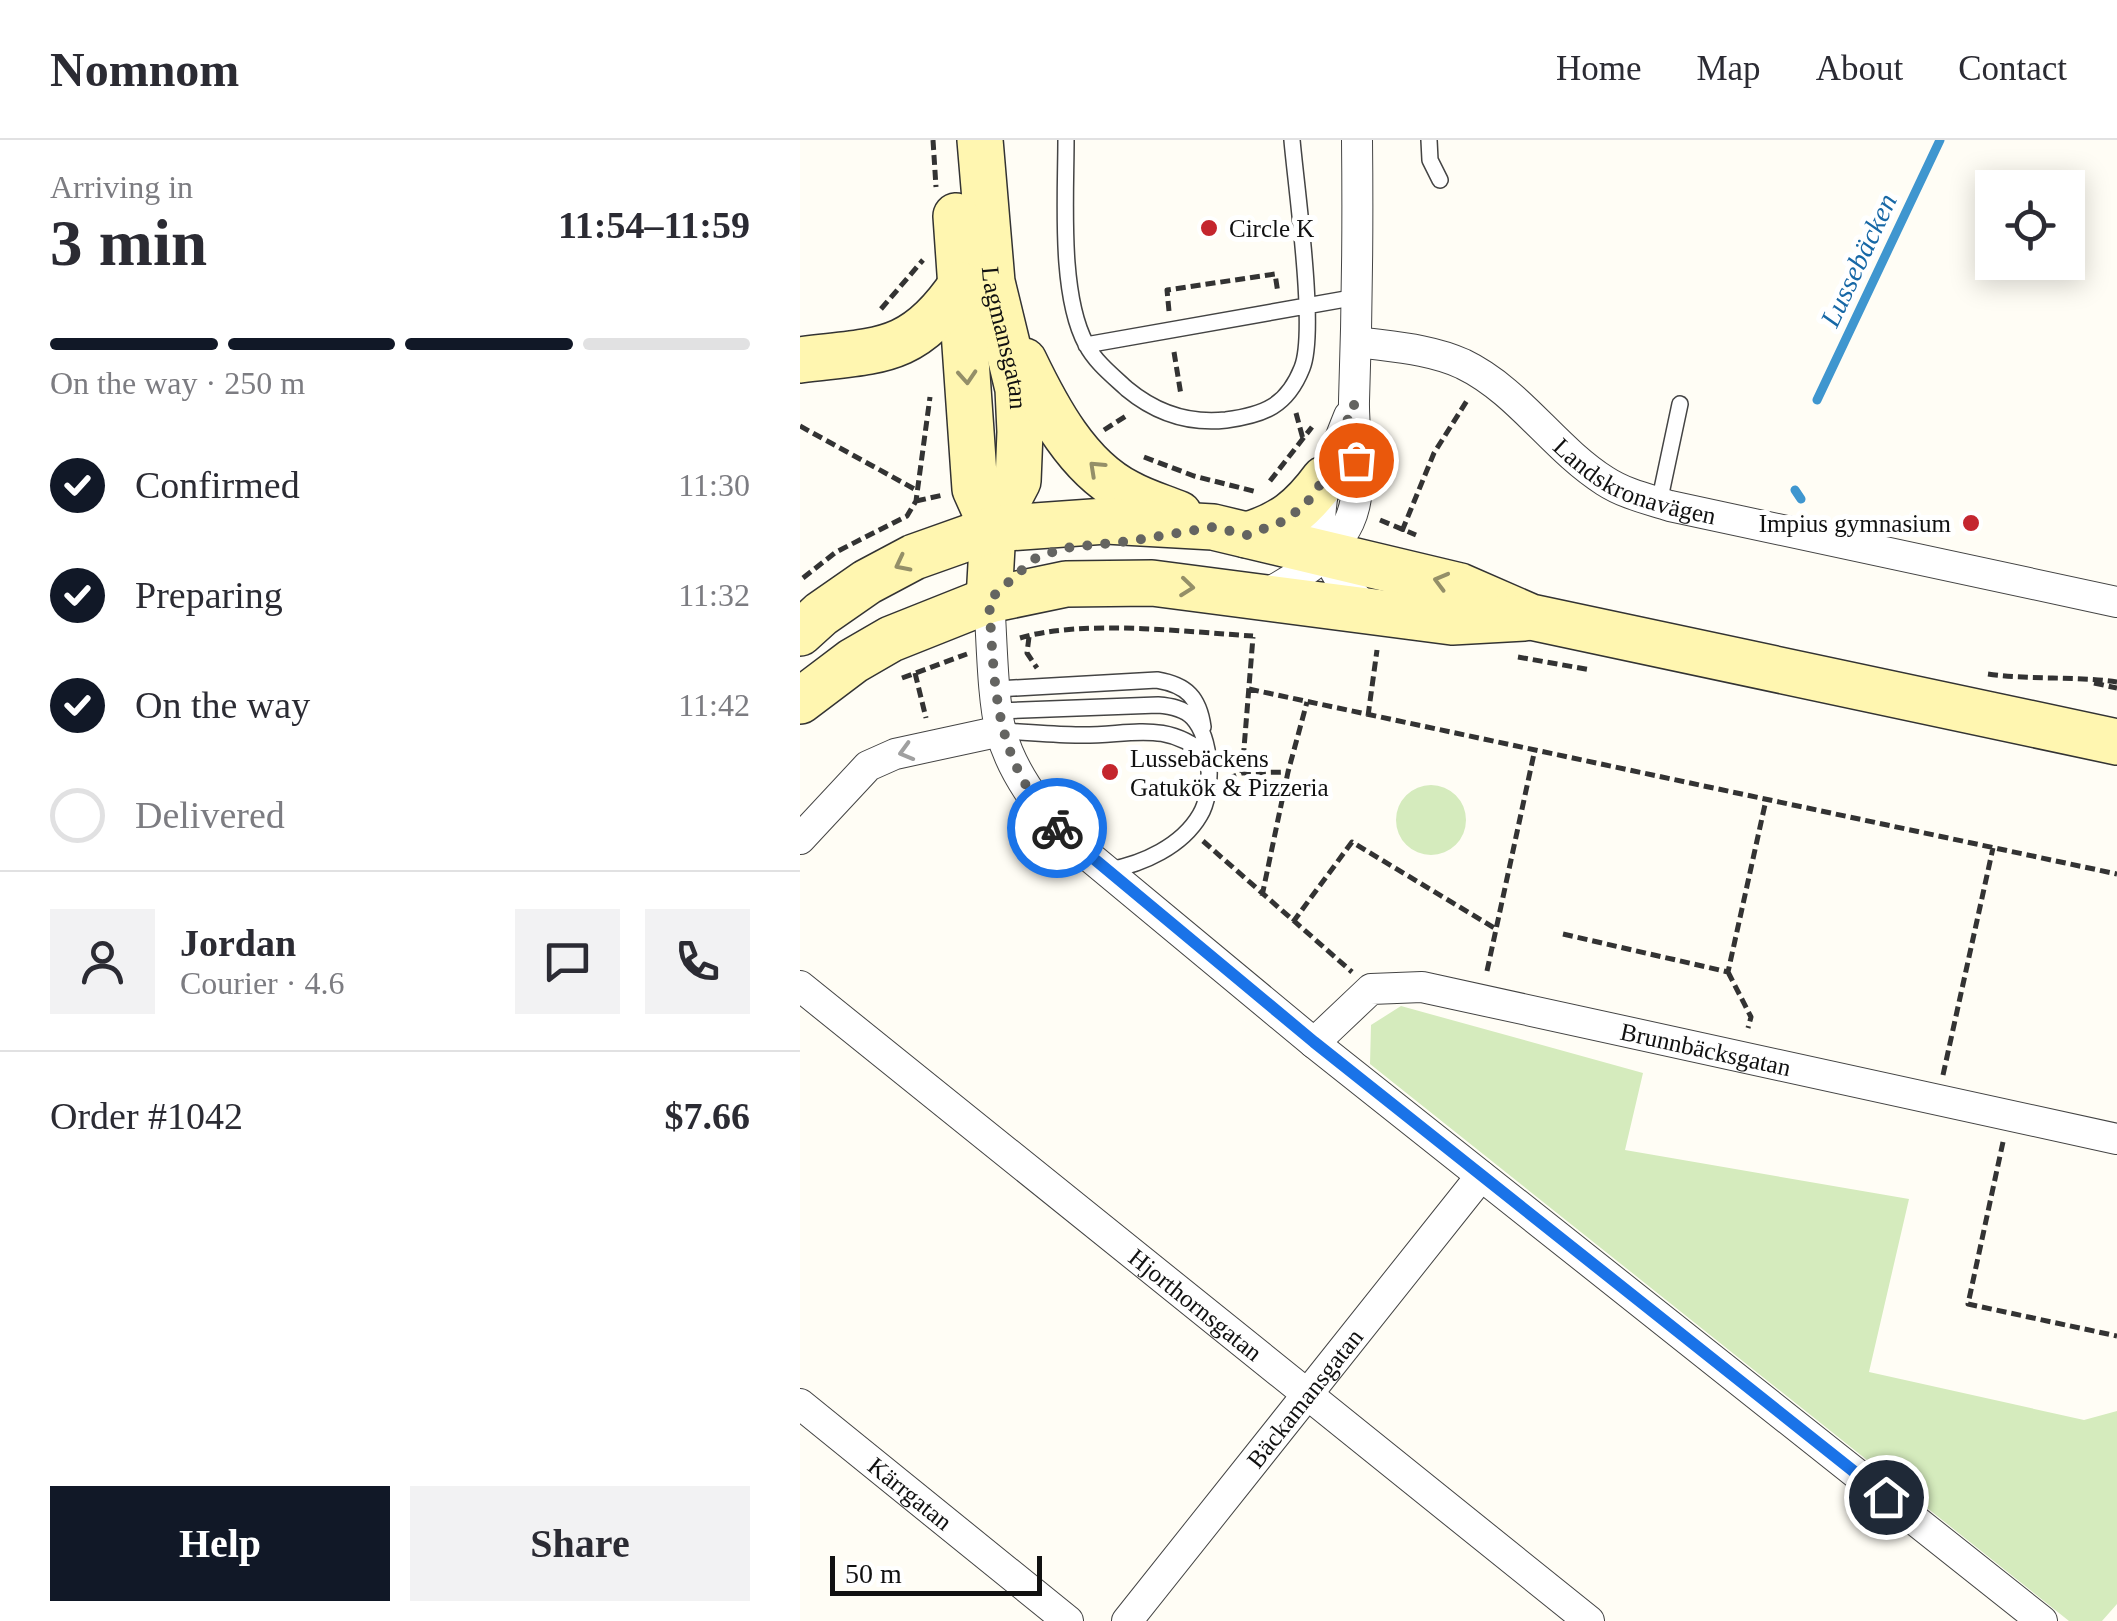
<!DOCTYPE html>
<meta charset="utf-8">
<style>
body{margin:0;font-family:Georgia,serif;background:#f2f2f3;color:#2b2b33;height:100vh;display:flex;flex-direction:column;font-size:38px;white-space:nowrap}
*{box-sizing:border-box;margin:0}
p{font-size:32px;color:#7c7c81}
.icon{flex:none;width:55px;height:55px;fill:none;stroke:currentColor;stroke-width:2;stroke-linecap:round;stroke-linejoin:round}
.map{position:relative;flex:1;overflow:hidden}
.sheet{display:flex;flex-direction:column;background:#fff;width:800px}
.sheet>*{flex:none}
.tools{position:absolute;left:1175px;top:30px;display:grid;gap:20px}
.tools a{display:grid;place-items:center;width:110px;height:110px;border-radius:0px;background:#fff;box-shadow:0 5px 25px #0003;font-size:50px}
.scale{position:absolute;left:30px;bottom:25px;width:212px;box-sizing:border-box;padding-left:10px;border:5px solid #111;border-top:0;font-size:28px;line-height:35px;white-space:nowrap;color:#111;-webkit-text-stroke:8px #fff;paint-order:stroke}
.pin{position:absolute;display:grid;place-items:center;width:85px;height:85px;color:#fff;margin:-42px;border:5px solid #fff;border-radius:50%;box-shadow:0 2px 10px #0007}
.courier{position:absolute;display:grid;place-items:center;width:100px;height:100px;margin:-50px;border:8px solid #1a73e8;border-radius:50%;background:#fff;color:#222;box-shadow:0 2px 12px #0007}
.overview em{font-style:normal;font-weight:700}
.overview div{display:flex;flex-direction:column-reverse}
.overview{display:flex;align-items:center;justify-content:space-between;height:170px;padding:0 50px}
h1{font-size:65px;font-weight:700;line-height:75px}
.bar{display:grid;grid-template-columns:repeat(4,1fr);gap:15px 10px;align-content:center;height:120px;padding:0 50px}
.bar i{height:12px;border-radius:8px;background:#e1e1e2}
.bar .active{background:#111827}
.bar p{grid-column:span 4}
.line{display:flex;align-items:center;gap:25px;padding:0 50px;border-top:2px solid #e1e1e2}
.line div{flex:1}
.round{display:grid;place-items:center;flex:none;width:105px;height:105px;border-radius:0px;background:#f2f2f3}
ol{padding:0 50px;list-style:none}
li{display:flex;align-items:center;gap:30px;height:110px}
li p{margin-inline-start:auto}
li .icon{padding:10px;border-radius:50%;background:#111827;color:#fff;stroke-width:4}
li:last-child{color:#7c7c81}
li i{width:55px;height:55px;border:5px solid #e1e1e2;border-radius:50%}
.action{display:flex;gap:20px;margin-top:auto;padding:20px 50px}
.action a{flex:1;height:115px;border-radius:0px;background:#111827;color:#fff;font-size:40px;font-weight:700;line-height:115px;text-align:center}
.action a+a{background:#f2f2f3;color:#2b2b33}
header{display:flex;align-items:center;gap:60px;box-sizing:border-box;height:140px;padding:0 50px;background:#fff;border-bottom:2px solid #e1e1e2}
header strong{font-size:48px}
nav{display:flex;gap:55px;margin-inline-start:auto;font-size:35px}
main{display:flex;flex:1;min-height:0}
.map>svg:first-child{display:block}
.green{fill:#d5ebbd}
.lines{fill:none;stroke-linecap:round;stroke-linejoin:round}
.stream{stroke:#3f96cf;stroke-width:9}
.service-casing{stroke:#444;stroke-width:18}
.minor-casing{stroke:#444;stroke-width:32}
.secondary-casing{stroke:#333;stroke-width:48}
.path{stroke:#333;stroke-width:5;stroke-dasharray:10 5;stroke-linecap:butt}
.service{stroke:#fff;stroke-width:15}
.minor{stroke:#fff;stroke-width:30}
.secondary{stroke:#fff6b0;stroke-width:45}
.oneway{stroke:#948f68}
.oneway2{stroke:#a0a0a0}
.done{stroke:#646461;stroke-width:10;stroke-dasharray:0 18}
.route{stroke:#1a73e8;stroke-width:12}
.poi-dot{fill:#c4262e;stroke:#fff;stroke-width:4}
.labels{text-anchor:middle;stroke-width:10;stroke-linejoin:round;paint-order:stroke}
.poi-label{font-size:25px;fill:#111;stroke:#fff;text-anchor:start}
.street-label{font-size:25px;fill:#111;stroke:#fff}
.water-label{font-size:28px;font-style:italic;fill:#1768a6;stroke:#fff}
</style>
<header>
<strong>Nomnom</strong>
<nav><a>Home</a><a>Map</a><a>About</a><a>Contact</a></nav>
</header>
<main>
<section class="sheet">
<div class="overview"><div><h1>3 min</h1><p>Arriving in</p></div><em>11:54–11:59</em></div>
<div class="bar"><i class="active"></i><i class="active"></i><i class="active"></i><i></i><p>On the way · 250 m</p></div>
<ol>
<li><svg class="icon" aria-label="check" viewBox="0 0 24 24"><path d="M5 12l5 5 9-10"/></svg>Confirmed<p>11:30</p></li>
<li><svg class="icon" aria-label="check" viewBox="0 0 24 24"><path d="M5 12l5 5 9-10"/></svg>Preparing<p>11:32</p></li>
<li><svg class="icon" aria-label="check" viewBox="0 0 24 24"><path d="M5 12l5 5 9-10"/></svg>On the way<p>11:42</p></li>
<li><i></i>Delivered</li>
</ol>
<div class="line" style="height:180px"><a class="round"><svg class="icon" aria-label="person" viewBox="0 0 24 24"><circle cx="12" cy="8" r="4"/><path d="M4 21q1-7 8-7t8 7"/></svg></a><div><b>Jordan</b><p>Courier · 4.6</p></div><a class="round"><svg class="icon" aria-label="chat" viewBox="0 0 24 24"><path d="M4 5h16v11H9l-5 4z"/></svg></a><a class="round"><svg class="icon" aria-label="phone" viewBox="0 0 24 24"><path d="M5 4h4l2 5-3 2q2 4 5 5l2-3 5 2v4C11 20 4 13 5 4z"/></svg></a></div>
<div class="line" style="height:130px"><div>Order #1042</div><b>$7.66</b></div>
<div class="action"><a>Help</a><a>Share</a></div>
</section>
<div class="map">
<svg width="1317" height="1481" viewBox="0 0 1317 1481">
<rect width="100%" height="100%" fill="#fffdf5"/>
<path class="green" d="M596 680a35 35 0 1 1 70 0a35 35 0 1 1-70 0Z
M601,866L843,933L825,1010L1109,1059L1069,1232L1284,1280L1317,1271V1464L1302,1481H1269L570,924L571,885Z"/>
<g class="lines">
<path class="stream" d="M1017,260L1140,0
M995,350L1001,359"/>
<defs>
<path id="service" d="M266,0C266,57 259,154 286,204C295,222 313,236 327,249C356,273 389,284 426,280C464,275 487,266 502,228C517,192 496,47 492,0
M629,0L630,20L640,40
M286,205L557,157
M859,363L880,264
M197,549L357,540C387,545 399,558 403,587
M199,571L358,565C370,566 384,568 393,578C412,599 414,652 400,675C382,706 343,724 309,730
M201,591C227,592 253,595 280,595C329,596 366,579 407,616"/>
<g id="minor">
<path id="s1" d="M558,202C593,207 630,209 663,224C719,251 753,308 805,341C825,354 848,359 870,366L1317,462"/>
<path d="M549,276C518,353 497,407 569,470"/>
<path d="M463,456C497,437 532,418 549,382C566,345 553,300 554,261C557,174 558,87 557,0"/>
<path d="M189,460C192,498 192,557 201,592C212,633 239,668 267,698L514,903L1242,1481"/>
<path d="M0,699L68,626L95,614L201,591"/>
<path id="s2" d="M0,846L789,1481"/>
<path id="s3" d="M514,903L571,849L622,847L1317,999"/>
<path id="s4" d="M0,1264L268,1481"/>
<path id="s5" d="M327,1481L681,1036"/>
</g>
<g id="secondary">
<path id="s6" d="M180,0L192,142L218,249L220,292L218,341L193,389L189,460"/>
<path d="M156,76L175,349L193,389"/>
<path d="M0,220C78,210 113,216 161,145"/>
<path d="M224,221C247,269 278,328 328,353C344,362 362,367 379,374"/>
<path d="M447,395C482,385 502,369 524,339"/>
<path d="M0,493L21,474L67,442L114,417L193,389L306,381L413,387L660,446L731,477L1317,602"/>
<path d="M0,561L53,521L91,499L189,460L266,444L352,443L652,482L724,478"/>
</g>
</defs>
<use href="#service" class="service-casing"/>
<use href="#minor" class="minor-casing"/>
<use href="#secondary" class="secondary-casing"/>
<path class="path" d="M133,0L136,47
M81,169L123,120
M369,171L367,150L475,134L478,153
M374,212L381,255
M496,273L503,299
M0,286L118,351
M304,290L329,274
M344,317L394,336L457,352
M470,341L512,287
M116,361L143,355
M580,380L616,395
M602,391L634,313L668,259
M3,438L36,412L107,376L116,361L130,257
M229,497L227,513L237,528
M220,498C283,479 386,492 453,496
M718,517L791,530
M115,533L126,578
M1188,534C1231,540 1274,536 1317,542
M102,538L167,514
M1294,543L1317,548
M449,549L1317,734
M568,576L577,510
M442,633L453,497
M427,639L442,633L488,632
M403,701L552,832
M462,756L488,632L507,562
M493,782L552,702L696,789
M763,794L928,832L966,660
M687,831L735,609
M928,832L951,877L948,888
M1143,935L1193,708
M1203,1002L1168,1164L1317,1196"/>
<use href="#service" class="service"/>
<use href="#minor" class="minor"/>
<use href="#secondary" class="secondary"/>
</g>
<defs><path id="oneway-chevron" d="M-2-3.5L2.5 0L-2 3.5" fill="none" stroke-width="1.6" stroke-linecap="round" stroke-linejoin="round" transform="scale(2.5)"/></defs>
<g class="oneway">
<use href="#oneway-chevron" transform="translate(167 237) rotate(86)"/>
<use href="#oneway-chevron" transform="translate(296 328) rotate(-137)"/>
<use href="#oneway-chevron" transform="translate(102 424) rotate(153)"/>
<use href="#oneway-chevron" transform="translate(641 441) rotate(-165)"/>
<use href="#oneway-chevron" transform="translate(387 447) rotate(6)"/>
</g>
<use class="oneway2" href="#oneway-chevron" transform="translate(106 612) rotate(164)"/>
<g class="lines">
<path class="done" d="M257,688C193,616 195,550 189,460L234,419L264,408L330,401L413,387L447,395L484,381L506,364L524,339L554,264L556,320"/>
<path class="route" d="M257,688L514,902L1086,1357"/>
</g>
<g class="poi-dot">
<circle cx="409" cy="88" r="10"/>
<circle cx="1171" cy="383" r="10"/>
<circle cx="310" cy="632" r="10"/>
</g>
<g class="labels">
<g class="poi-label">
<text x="429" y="97">Circle K</text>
<text x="1151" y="392" text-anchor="end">Impius gymnasium</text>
<text x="330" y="627">Lussebäckens<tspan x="330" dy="29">Gatukök &amp; Pizzeria</tspan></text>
</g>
<g class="street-label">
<text dy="9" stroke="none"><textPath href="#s6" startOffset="200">Lagmansgatan</textPath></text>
<text dy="9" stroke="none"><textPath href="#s1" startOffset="320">Landskronavägen</textPath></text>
<text dy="9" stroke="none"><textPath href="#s3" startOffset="420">Brunnbäcksgatan</textPath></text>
<text dy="9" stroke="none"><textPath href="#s2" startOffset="508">Hjorthornsgatan</textPath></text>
<text dy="9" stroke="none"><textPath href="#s5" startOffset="285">Bäckamansgatan</textPath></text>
<text dy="9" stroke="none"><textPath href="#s4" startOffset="142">Kärrgatan</textPath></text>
</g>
<g class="water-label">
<text transform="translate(1058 120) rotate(-65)" y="10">Lussebäcken</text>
</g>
</g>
</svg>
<div class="tools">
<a><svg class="icon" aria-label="locate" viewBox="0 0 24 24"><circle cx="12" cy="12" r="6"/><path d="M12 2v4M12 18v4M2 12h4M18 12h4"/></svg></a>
</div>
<div class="scale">50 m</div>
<div class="pin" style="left:556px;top:320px;background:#ea580c"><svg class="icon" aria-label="bag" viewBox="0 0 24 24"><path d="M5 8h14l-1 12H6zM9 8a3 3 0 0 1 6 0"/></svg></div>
<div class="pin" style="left:1086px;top:1357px;background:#1f2937"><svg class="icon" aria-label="home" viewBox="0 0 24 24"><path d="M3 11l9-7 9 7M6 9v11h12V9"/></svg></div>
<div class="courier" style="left:257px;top:688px"><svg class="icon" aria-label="bike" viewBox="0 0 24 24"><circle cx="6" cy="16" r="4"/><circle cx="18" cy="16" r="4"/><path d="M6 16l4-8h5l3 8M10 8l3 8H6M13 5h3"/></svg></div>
</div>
</main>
